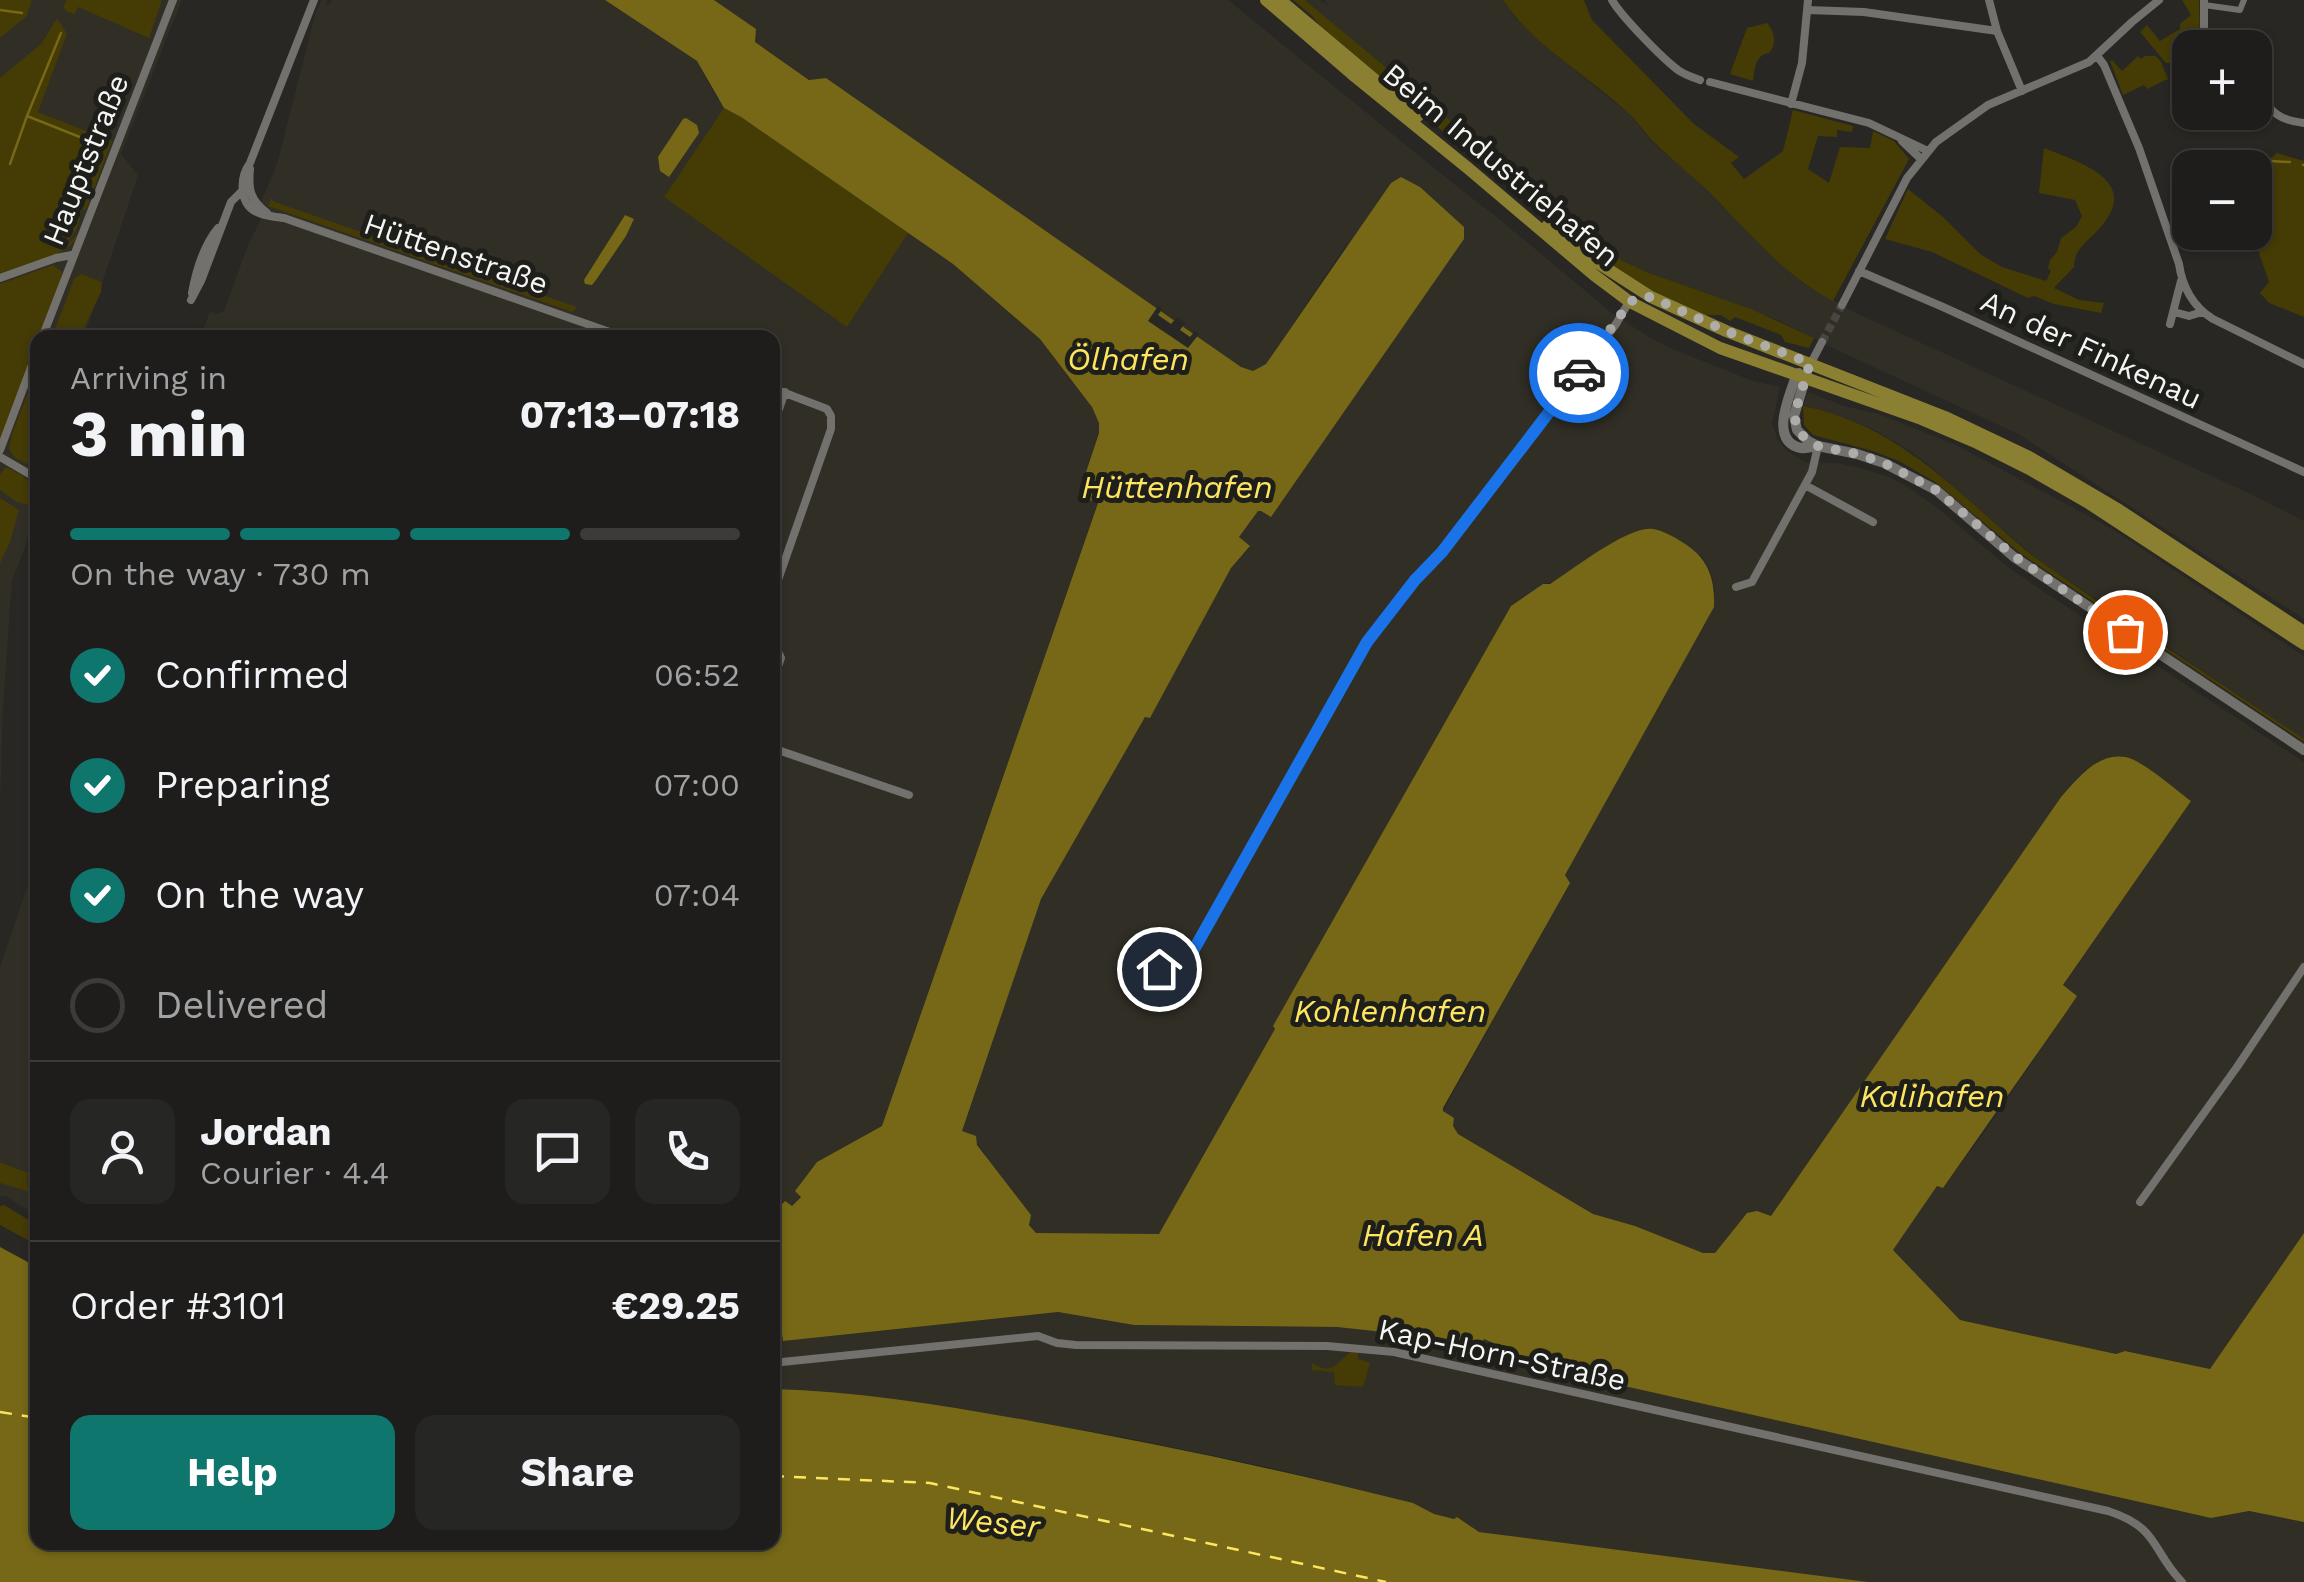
<!DOCTYPE html>
<meta charset="utf-8">
<style>
body{margin:0;font-family:"Work Sans",sans-serif;background:#262624;color:#f1f3f6;height:100vh;display:flex;flex-direction:column;font-size:38px;white-space:nowrap}
*{box-sizing:border-box;margin:0}
p{font-size:32px;color:#a1a2a3}
.icon{flex:none;width:55px;height:55px;fill:none;stroke:currentColor;stroke-width:2;stroke-linecap:round;stroke-linejoin:round}
.map{position:relative;flex:1;overflow:hidden}
.side{position:absolute;left:30px;top:330px;width:750px;height:1220px;display:flex;flex-direction:column;background:#1e1d1b;border-radius:20px;box-shadow:0 2px 8px #0004,0 0 0 2px #3c3b3a}
.side>*{flex:none}
.tools{position:absolute;left:2172px;top:30px;display:grid;gap:20px}
.tools a{display:grid;place-items:center;width:100px;height:100px;border-radius:20px;background:#1e1d1b;box-shadow:0 2px 8px #0004,0 0 0 2px #3c3b3a;font-size:50px}
.pin{position:absolute;display:grid;place-items:center;width:85px;height:85px;color:#fff;margin:-42px;border:5px solid #fff;border-radius:50%;box-shadow:0 2px 10px #0007}
.courier{position:absolute;display:grid;place-items:center;width:100px;height:100px;margin:-50px;border:8px solid #1a73e8;border-radius:50%;background:#fff;color:#222;box-shadow:0 2px 12px #0007}
.overview em{font-style:normal;font-weight:700}
.overview div{display:flex;flex-direction:column-reverse}
.overview{display:flex;align-items:center;justify-content:space-between;height:170px;padding:0 40px}
h1{font-size:65px;font-weight:700;line-height:75px}
.bar{display:grid;grid-template-columns:repeat(4,1fr);gap:15px 10px;align-content:center;height:120px;padding:0 40px}
.bar i{height:12px;border-radius:8px;background:#3c3b3a}
.bar .on{background:#0f766e}
.bar p{grid-column:span 4}
.line{display:flex;align-items:center;gap:25px;padding:0 40px;border-top:2px solid #3c3b3a}
.line div{flex:1}
.round{display:grid;place-items:center;flex:none;width:105px;height:105px;border-radius:20px;background:#262624}
ol{padding:0 40px;list-style:none}
li{display:flex;align-items:center;gap:30px;height:110px}
li p{margin-inline-start:auto}
li .icon{padding:10px;border-radius:50%;background:#0f766e;color:#fff;stroke-width:4}
li:last-child{color:#a1a2a3}
li i{width:55px;height:55px;border:5px solid #3c3b3a;border-radius:50%}
.action{display:flex;gap:20px;margin-top:auto;padding:20px 40px}
.action a{flex:1;height:115px;border-radius:20px;background:#0f766e;color:#fff;font-size:40px;font-weight:700;line-height:115px;text-align:center}
.action a+a{background:#262624;color:#f1f3f6}
.map>svg:first-child{display:block}
.built{fill:#302e25}
.green{fill:#443b05}
.water{fill:#766817}
.pier{fill:#282724}
.lines{fill:none;stroke-linecap:round;stroke-linejoin:round}
.stream{stroke:#766817;stroke-width:2.5}
.ferry{stroke:#fde560;stroke-width:2.5;stroke-dasharray:12 10;stroke-linecap:butt}
.minor-tunnel{stroke:#474643;stroke-width:8;stroke-dasharray:8 4;stroke-linecap:butt}
.pedestrian{stroke:#72716d;stroke-width:6}
.minor{stroke:#72716d;stroke-width:8}
.tertiary{stroke:#72716d;stroke-width:10}
.primary{stroke:#8b7f31;stroke-width:12}
.done{stroke:#adadab;stroke-width:10;stroke-dasharray:0 18}
.route{stroke:#1a73e8;stroke-width:12}
.labels{text-anchor:middle;stroke-width:10;stroke-linejoin:round;paint-order:stroke}
.street-label{font-size:30px;fill:#f5f5f3;stroke:#1e1e1b}
.water-label{font-size:32px;font-style:italic;fill:#fde560;stroke:#1e1e1b}
</style>
<div class="map">
<svg width="2304" height="1582" viewBox="0 0 2304 1582">
<rect width="100%" height="100%" fill="#282724"/>
<path class="built" d="M0,0H182L121,154L138,175L84,337L38,338L37,486L25,548L12,580L3,705L0,808Z
M321,0H327L326,7L332,0H605L697,61L717,98L741,117L953,264L1040,339L1092,407L1099,422V432L1078,495L1098,502L882,1126L817,1162L795,1191L801,1196L792,1206L785,1202L773,1214L772,338H200L210,311L216,314L224,311L248,245L267,207L261,202L277,164L315,15Z
M714,0H1228L1454,184L1498,218L1612,313L1652,339L1675,350L1753,381L1780,387L1772,424L1778,440L1785,449L1805,462L1836,463L1861,468L1889,477L1908,487L1939,509L2003,563L2037,587L2304,762V1233L2210,1369L2126,1351L2116,1354L1960,1320L1893,1250L1938,1185L1943,1188L1985,1131L2067,1011L2077,996L2063,986L2190,802L2085,770L2061,797L1771,1217L1747,1213L1715,1253H1703L1635,1226L1593,1214L1458,1134L1443,1111L1569,884L1565,875L1715,591L1710,570L1700,554L1543,584L1511,606L1274,1026L1276,1028L1159,1235L1036,1234L976,1141L962,1131L1041,899L1145,716L1150,718L1231,567L1250,547L1238,538L1258,511L1261,510L1271,516L1464,239V227L1345,247L1266,364L1253,371L1241,367L826,78L810,80L755,42V29Z
M1305,0H1320L1330,7L1324,0H1503L1515,17L1552,52L1629,114L1656,146L1693,176L1768,253L1804,284L1856,313L2242,490L2304,521V619L2018,434L1837,350L1775,319L1649,273L1623,261L1583,231Z
M1808,392L1844,406L1879,414L1956,445L2072,507L2115,531L2304,656V739L2038,560L1930,466L1907,449L1876,431L1849,419L1803,406Z
M37,858V1216L6,1196H0V967Z
M1058,1312L1134,1325L1337,1327L1374,1331L1477,1353L1483,1338L1502,1347L1501,1358L2211,1518L2249,1511L2304,1522V1582H1868L1479,1532L1458,1517L1454,1519L1434,1514L1413,1503L1272,1468L1123,1437L892,1399L773,1389V1335L782,1334L783,1341Z"/>
<path class="green" d="M0,0H32L26,17L0,38Z
M67,0H162L149,38L78,7L75,14L68,12L63,7Z
M1293,0H1305L1583,231L1623,261L1649,273L1751,309L1814,338L1809,348L1785,342L1781,335L1735,317L1730,321L1721,315H1703L1664,299L1576,242L1327,35L1312,16Z
M1503,0H1584L1592,20L1694,124L1739,157L1731,163L1744,179L1783,151L1793,110L1853,126L1852,132L1837,130V137L1818,136L1808,169L1829,183L1840,147L1870,148L1873,131L1894,141L1909,159L1833,301C1787,277 1752,237 1717,200C1699,181 1679,166 1660,148C1648,138 1640,124 1629,114C1588,75 1535,48 1503,0Z
M2182,0H2199L2200,47L2190,48V60L2180,64L2166,63L2140,32L2147,25L2160,41L2180,29V24L2191,15Z
M57,18L67,34L38,112L112,141L86,210L81,209C80,226 74,241 57,247H65L79,233C69,258 24,266 0,274V78L42,43Z
M1767,23C1775,31 1777,45 1769,53C1755,55 1755,69 1753,81L1730,74L1747,28Z
M2138,56L2141,59L2145,56H2156L2161,62L2168,79L2147,89L2144,85L2123,95L2110,61L2112,60L2122,71Z
M724,108L741,117L908,233L847,327L664,197Z
M2231,147L2271,158L2277,153L2304,161V317L2269,303L2260,293L2269,282L2252,233L2255,232V168L2235,167Z
M2044,148C2081,163 2143,181 2099,229C2087,242 2074,249 2074,267L2054,288L2079,300L2104,303L2101,313L2054,304L2034,296L2028,298L1932,252L1885,239L1908,189L1943,217L1980,254L2002,267L2046,281L2051,271L2048,268L2050,260L2057,252L2061,238L2076,227L2082,216L2075,200L2039,193Z
M271,199L275,202L577,307L572,312L268,206Z
M53,265L62,272L61,280L0,441V284Z
M81,274L102,282L101,292L80,337H52L74,279Z
M37,369L38,469H37L15,458L9,449L12,434Z
M1803,406C1882,421 1938,472 1996,524C2011,537 2026,552 2043,563C2128,624 2217,680 2304,739V742L2021,554L1935,482L1899,461L1873,451L1813,435L1804,425Z
M6,467L22,475L37,491V508L15,501L0,490V474Z
M0,498L19,510L10,542L0,563Z
M0,1162L28,1173L27,1183L37,1190V1197L24,1190L0,1183Z
M4,1205L37,1225V1245L0,1225V1206Z
M1352,1351L1358,1352V1359L1370,1363L1363,1387L1335,1385L1334,1372L1312,1370V1363C1334,1376 1335,1363 1352,1351Z"/>
<path class="water" d="M605,0H714L756,29L755,42L809,80L826,78L1241,367L1253,371L1266,364L1391,183L1401,177L1420,187L1464,227V239L1271,517L1261,511H1258L1239,537L1250,546L1231,568L1150,718L1145,717L1041,899L962,1131L976,1136L977,1145L1031,1215L1029,1225L1036,1233L1159,1234L1275,1029L1273,1026L1511,606L1543,584H1550C1572,570 1629,525 1653,529C1665,531 1678,539 1688,546C1710,561 1715,582 1714,607L1565,875L1570,883L1443,1108V1111L1454,1118L1453,1126L1458,1134L1593,1214L1635,1226L1703,1253H1715L1747,1213L1757,1211L1771,1216L2061,797C2077,779 2098,752 2125,757C2141,759 2177,791 2191,801L2063,985L2077,996L2067,1011L1943,1188L1937,1186L1893,1250L1960,1320L2116,1354L2125,1351L2210,1369L2304,1233V1522L2249,1511L2211,1518L1500,1358L1502,1347L1484,1339L1477,1353L1374,1331L1337,1327L1134,1325L1058,1312L783,1341L782,1334L773,1335V1214L785,1201L792,1206L801,1197L795,1191L817,1162L882,1126L1098,503L1078,496L1099,433V423L1092,407L1040,339L953,264L741,117L724,108L697,61Z
M686,118L697,125L699,133L669,177L660,171L658,157L683,119Z
M625,215L634,219L626,236L596,280L592,285L585,284L584,280Z
M0,1247L37,1267L38,1542H772L773,1389C859,1391 946,1406 1031,1421C1160,1444 1286,1471 1413,1503L1434,1514L1454,1519L1457,1517L1479,1532L1868,1582H0Z"/>
<path class="pier" d="M1158,306L1162,309L1158,315L1171,324L1177,317L1185,323L1180,330L1190,337L1195,331L1199,334L1188,348L1148,321Z"/>
<g class="lines">
<path class="stream" d="M0,10L22,13
M27,116L100,145
M10,164L27,116L61,33
M2266,164L2269,161L2290,162
M2303,165H2304"/>
<path class="ferry" d="M0,1412L38,1418
M772,1476L930,1483L1386,1582"/>
<path class="minor-tunnel" d="M1822,342L1842,305"/>
<path class="pedestrian" d="M2204,5L2240,10L2244,0"/>
<path class="minor" d="M314,0L250,163C239,178 239,206 259,213C266,216 276,217 284,218L627,338
M1612,0C1621,16 1662,58 1678,70C1685,75 1692,77 1700,80
M1989,0L1997,31L2022,91
M2204,0V30L2207,40L2247,48
M1808,10L1864,12L1997,31
M2098,57L2104,65L2139,148L2179,264C2182,286 2193,307 2213,319L2304,364
M2255,58C2263,93 2261,119 2304,123
M1710,82L1869,123L1928,151
M1791,104L1802,63L1808,0
M1902,141L1921,159
M250,169C248,189 250,200 267,213
M1859,271L1943,307L2304,472
M0,278L56,258L72,255
M192,293C196,271 204,245 218,228
M191,300L201,281L231,202L243,190
M1842,305L1907,178L1936,142L1988,105L2089,62L2132,22L2159,0
M2174,312L2189,316L2202,312
M2170,324L2181,281
M42,338L173,0
M1811,363L1822,342
M772,388L827,409L831,416V429L772,597
M772,408L779,409L785,392
M0,450L38,349
M0,457L38,479
M1805,485L1873,522
M1736,587L1752,582L1812,472L1818,446
M772,639L781,658L772,683
M772,748L909,795
M1159,969C1175,968 1182,966 1191,953L1367,642L1415,581L1442,552L1616,324L1630,300
M2140,1202L2237,1067L2304,967
M772,1363L1038,1336L1057,1343L1076,1345L1327,1346L1394,1352L2108,1511C2160,1528 2151,1550 2182,1582"/>
<path class="tertiary" d="M1799,373L1796,376C1790,395 1768,441 1801,448C1806,449 1812,447 1817,446
M1807,373L1794,416L1797,430L1808,441L1818,446L1857,454L1884,463L1936,490L2014,557L2304,750"/>
<path class="primary" d="M1266,0L1352,74L1469,169L1594,275L1630,302L1720,348L1919,418L1975,442L2031,470L2087,502L2304,644
M1280,0L1418,116
M1548,225L1578,250L1651,297L1726,331L1945,417L2029,457L2119,510L2304,632"/>
</g>
<g class="lines">
<path class="done" d="M1579,373L1630,302L1639,297H1651L1726,331L1810,363L1794,416L1800,434L1818,446L1857,454L1884,463L1936,490L2014,556L2125,632"/>
<path class="route" d="M1159,969C1175,968 1182,966 1192,953L1367,642L1415,580L1442,552L1579,373"/>
</g>
<g class="labels">
<g class="street-label">
<text transform="translate(86 160) rotate(-68)" y="10">Hauptstraße</text>
<text transform="translate(1501 165) rotate(40)" y="10">Beim Industriehafen</text>
<text transform="translate(456 254) rotate(19)" y="10">Hüttenstraße</text>
<text transform="translate(2091 350) rotate(25)" y="10">An der Finkenau</text>
<text transform="translate(1502 1355) rotate(12)" y="10">Kap-Horn-Straße</text>
</g>
<g class="water-label">
<text x="1128" y="370">Ölhafen</text>
<text x="1177" y="498">Hüttenhafen</text>
<text x="1390" y="1022">Kohlenhafen</text>
<text x="1932" y="1107">Kalihafen</text>
<text x="1423" y="1246">Hafen A</text>
<text transform="translate(993 1522) rotate(6)" y="11">Weser</text>
</g>
</g>
</svg>
<div class="tools">
<a>+</a>
<a>−</a>
</div>
<div class="pin" style="left:2125px;top:632px;background:#ea580c"><svg class="icon" aria-label="bag" viewBox="0 0 24 24"><path d="M5 8h14l-1 12H6zM9 8a3 3 0 0 1 6 0"/></svg></div>
<div class="pin" style="left:1159px;top:969px;background:#1f2937"><svg class="icon" aria-label="home" viewBox="0 0 24 24"><path d="M3 11l9-7 9 7M6 9v11h12V9"/></svg></div>
<div class="courier" style="left:1579px;top:373px"><svg class="icon" aria-label="car" viewBox="0 0 24 24"><path d="M5 17H2v-5l4-1 3-4h7l3 4 3 1v5h-3M9 17h6M6 11h13"/><circle cx="7" cy="17" r="2"/><circle cx="17" cy="17" r="2"/></svg></div>
<section class="side">
<div class="overview"><div><h1>3 min</h1><p>Arriving in</p></div><em>07:13–07:18</em></div>
<div class="bar"><i class="on"></i><i class="on"></i><i class="on"></i><i></i><p>On the way · 730 m</p></div>
<ol>
<li><svg class="icon" aria-label="check" viewBox="0 0 24 24"><path d="M5 12l5 5 9-10"/></svg>Confirmed<p>06:52</p></li>
<li><svg class="icon" aria-label="check" viewBox="0 0 24 24"><path d="M5 12l5 5 9-10"/></svg>Preparing<p>07:00</p></li>
<li><svg class="icon" aria-label="check" viewBox="0 0 24 24"><path d="M5 12l5 5 9-10"/></svg>On the way<p>07:04</p></li>
<li><i></i>Delivered</li>
</ol>
<div class="line" style="height:180px"><a class="round"><svg class="icon" aria-label="person" viewBox="0 0 24 24"><circle cx="12" cy="8" r="4"/><path d="M4 21q1-7 8-7t8 7"/></svg></a><div><b>Jordan</b><p>Courier · 4.4</p></div><a class="round"><svg class="icon" aria-label="chat" viewBox="0 0 24 24"><path d="M4 5h16v11H9l-5 4z"/></svg></a><a class="round"><svg class="icon" aria-label="phone" viewBox="0 0 24 24"><path d="M5 4h4l2 5-3 2q2 4 5 5l2-3 5 2v4C11 20 4 13 5 4z"/></svg></a></div>
<div class="line" style="height:130px"><div>Order #3101</div><b>€29.25</b></div>
<div class="action"><a>Help</a><a>Share</a></div>
</section>
</div>
